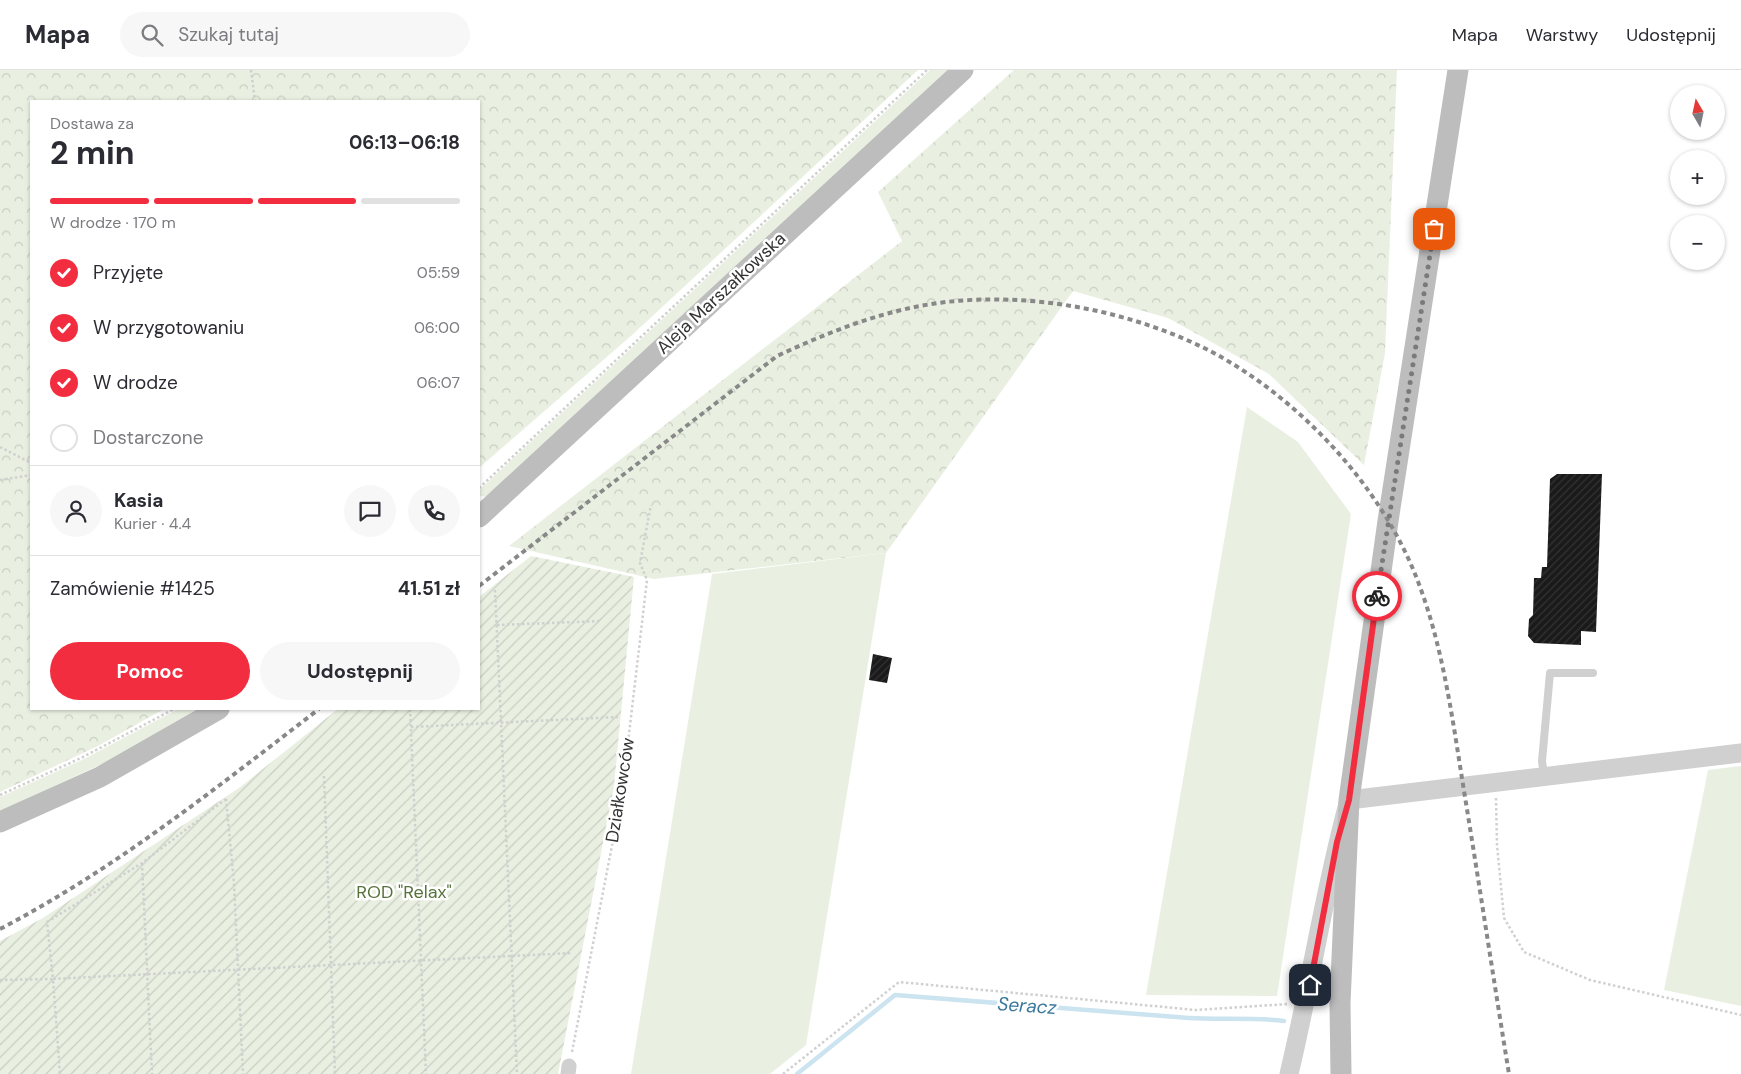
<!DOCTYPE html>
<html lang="pl">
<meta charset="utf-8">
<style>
body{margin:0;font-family:"DM Sans",sans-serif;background:#f7f7f7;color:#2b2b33;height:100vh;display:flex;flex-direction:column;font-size:19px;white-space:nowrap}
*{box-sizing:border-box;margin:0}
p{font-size:16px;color:#7c7c81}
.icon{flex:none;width:28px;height:28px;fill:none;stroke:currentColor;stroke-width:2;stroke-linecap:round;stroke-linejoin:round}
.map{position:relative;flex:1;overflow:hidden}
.drawer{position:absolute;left:30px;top:30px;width:450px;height:610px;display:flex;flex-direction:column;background:#fff;border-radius:0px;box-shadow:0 1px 4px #0004}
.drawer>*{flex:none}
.needle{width:32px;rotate:351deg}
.buttons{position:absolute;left:1670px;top:15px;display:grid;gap:10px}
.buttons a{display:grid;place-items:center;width:55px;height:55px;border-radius:50%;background:#fff;box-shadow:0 1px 4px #0004;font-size:25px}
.pin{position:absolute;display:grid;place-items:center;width:42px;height:42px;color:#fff;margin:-21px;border-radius:10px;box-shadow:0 2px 8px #0006}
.courier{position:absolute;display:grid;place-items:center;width:50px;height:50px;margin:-25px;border:4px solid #f22d3f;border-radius:50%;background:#fff;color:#222;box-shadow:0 1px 6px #0007}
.headline em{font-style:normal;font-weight:700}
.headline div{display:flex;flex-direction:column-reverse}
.headline{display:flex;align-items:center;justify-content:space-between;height:85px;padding:0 20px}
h1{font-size:32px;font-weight:700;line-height:38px}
.bar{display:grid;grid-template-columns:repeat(4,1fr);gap:8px 5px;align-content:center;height:60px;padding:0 20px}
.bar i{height:6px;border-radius:4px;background:#e1e1e2}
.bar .on{background:#f22d3f}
.bar p{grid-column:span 4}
.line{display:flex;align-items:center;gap:12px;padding:0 20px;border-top:1px solid #e1e1e2}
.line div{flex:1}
.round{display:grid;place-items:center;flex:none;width:52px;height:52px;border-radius:26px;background:#f7f7f7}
ol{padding:0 20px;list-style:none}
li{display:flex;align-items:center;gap:15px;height:55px}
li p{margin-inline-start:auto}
li .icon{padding:5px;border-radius:50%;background:#f22d3f;color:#fff;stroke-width:4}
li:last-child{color:#7c7c81}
li i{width:28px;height:28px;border:2px solid #e1e1e2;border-radius:50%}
.primary-button{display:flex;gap:10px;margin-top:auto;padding:10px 20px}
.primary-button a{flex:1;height:58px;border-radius:30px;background:#f22d3f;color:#fff;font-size:20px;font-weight:700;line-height:58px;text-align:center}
.primary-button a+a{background:#f7f7f7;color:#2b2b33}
header{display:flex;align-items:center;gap:30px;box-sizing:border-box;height:70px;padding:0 25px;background:#fff;border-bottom:1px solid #e1e1e2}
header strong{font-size:24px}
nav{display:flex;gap:28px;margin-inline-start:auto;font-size:18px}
.search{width:350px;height:45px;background:#f7f7f7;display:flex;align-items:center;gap:12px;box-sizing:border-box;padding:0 18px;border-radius:28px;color:#7c7c81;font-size:19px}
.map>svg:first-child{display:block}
.green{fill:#e9f0e1}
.forest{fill:url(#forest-crowns)}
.garden{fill:url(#garden-furrows)}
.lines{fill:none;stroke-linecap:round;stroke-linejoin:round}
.stream{stroke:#cce3f0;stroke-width:4.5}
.building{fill:url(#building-hatch)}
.path{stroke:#d0d0d0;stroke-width:2.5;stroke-dasharray:2.5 2.5;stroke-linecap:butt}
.service{stroke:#d0d0d0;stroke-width:8}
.minor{stroke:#d0d0d0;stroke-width:15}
.tertiary{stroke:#d0d0d0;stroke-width:19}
.secondary{stroke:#bdbdbd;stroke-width:21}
.rail{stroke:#888;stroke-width:4;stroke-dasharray:5 4;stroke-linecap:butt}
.done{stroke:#7a7a7a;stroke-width:5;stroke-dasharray:0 9}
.route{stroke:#f22d3f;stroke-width:6}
.labels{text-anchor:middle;stroke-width:5;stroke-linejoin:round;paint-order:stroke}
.street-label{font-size:18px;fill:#333;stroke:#fff}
.park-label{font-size:18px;fill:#57733b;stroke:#fff}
.water-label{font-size:19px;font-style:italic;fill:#39789d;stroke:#fff}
</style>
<header>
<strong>Mapa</strong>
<div class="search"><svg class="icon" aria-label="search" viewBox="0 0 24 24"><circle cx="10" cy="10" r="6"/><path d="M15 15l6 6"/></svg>Szukaj tutaj</div>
<nav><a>Mapa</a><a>Warstwy</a><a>Udostępnij</a></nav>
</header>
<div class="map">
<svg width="1741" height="1004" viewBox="0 0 1741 1004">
<defs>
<pattern id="forest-crowns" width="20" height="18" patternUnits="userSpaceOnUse" patternTransform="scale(1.25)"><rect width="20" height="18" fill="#e9f0e1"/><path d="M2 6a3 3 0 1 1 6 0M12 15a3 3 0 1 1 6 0" fill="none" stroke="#c8cec2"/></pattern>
<pattern id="garden-furrows" width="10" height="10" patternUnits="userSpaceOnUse" patternTransform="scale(1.25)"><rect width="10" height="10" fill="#e9f0e1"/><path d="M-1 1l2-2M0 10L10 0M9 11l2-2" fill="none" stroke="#c8cec2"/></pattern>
<pattern id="building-hatch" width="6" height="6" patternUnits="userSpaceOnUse" patternTransform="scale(1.25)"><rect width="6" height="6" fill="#1a1a1a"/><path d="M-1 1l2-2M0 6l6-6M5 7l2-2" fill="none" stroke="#333"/></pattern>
</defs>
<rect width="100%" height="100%" fill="#fff"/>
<path class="green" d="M930,0H948L488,427L479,426V420Z
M1247,337L1298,372L1351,444L1277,926L1146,925Z
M886,483L806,975L770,1004H631L712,504Z
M178,639H203L117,687L0,741V727L84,689Z
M1741,696V936L1664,920L1708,700Z"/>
<path class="forest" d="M0,0H918L632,265L479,398V31H31V639H164L98,676L0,722Z
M1014,0H1397L1385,283L1364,395L1269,304L1168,248L1073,221L886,483L654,509L509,476L902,171L878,122Z"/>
<path class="garden" d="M531,486L634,507L614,716L558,1004H0V871L43,848L239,718L338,639H479V527Z"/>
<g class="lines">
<path class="stream" d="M797,1004L895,925C993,932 1091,941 1189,948C1221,950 1253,947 1284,951"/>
</g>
<path class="building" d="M1557,404H1602L1596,562L1581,561V575L1534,573L1528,566L1529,549L1533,545L1534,508H1541L1542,497H1547L1550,409Z
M873,584L892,588L887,613L869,610Z"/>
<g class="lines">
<path class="path" d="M251,0L255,31
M0,377L31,393
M0,410L31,405
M479,418L927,0
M495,520L517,1004
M497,555L602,551
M410,639L426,1004
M411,657L618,647
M324,706L335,1004
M0,725L81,688L174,639
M1496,728L1497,775L1504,848L1524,882L1590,910L1741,945
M226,729L142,793L47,852L53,909L572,883
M226,729L234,813L243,1004
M142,793L152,1004
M0,910L53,909L60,1004
M572,982L622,724L647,510L640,493L651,435
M783,1004L899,912L1196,940L1288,934"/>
<path class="service" d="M1544,706L1542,691L1550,603H1593"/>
<path class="minor" d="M568,1004L569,996"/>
<path class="tertiary" d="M1289,1004C1311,913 1324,820 1349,730L1741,683"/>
<path class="secondary" d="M479,447L963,0
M0,752L100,707L219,639
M1341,1004L1340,933L1349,730L1388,451L1458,0"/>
<path class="rail" d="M479,516L777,286C831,261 886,239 946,232C1033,222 1133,241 1212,282C1300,329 1381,416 1417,509C1444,578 1453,654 1465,727C1480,819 1494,912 1509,1004
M0,859C115,799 216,718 319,639"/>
</g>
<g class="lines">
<path class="done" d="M1377,526L1434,159"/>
<path class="route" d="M1310,915L1337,772L1349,730L1377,526"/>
</g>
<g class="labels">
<g class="street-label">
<text transform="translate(721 223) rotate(-43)" y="6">Aleja Marszałkowska</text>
<text transform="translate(620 720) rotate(-81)" y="6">Działkowców</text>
</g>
<g class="park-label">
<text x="404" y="828">ROD "Relax"</text>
</g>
<g class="water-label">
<text transform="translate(1027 935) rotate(4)" y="7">Seracz</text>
</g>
</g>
</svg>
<div class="buttons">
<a><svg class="needle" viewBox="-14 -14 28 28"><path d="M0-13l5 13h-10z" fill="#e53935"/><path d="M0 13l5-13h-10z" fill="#7c7c81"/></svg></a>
<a>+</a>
<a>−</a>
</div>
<div class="pin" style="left:1434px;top:159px;background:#ea580c"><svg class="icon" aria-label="bag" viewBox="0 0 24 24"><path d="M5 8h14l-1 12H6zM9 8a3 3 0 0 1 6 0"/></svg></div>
<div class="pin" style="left:1310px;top:915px;background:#1f2937"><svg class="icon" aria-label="home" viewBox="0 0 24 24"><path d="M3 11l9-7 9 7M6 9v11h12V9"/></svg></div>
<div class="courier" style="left:1377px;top:526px"><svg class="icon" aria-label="bike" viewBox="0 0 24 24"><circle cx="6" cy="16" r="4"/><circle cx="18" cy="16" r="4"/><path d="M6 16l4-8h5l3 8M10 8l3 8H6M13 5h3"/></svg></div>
<section class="drawer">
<div class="headline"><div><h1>2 min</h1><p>Dostawa za</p></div><em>06:13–06:18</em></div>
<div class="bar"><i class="on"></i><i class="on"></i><i class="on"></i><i></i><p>W drodze · 170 m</p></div>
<ol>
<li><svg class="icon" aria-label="check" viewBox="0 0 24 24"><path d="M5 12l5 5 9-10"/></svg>Przyjęte<p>05:59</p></li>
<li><svg class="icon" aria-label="check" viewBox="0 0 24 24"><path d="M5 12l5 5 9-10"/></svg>W przygotowaniu<p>06:00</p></li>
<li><svg class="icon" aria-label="check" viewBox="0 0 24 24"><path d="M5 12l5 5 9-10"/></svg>W drodze<p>06:07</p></li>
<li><i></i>Dostarczone</li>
</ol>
<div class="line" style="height:90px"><a class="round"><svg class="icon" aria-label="person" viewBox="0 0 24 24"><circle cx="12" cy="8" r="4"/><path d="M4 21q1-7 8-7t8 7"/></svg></a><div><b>Kasia</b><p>Kurier · 4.4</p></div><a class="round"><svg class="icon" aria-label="chat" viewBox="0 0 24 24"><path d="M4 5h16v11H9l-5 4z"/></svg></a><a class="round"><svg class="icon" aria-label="phone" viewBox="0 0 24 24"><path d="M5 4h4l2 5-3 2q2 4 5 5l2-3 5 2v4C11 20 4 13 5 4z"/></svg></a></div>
<div class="line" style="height:65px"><div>Zamówienie #1425</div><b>41.51 zł</b></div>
<div class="primary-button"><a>Pomoc</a><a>Udostępnij</a></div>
</section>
</div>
